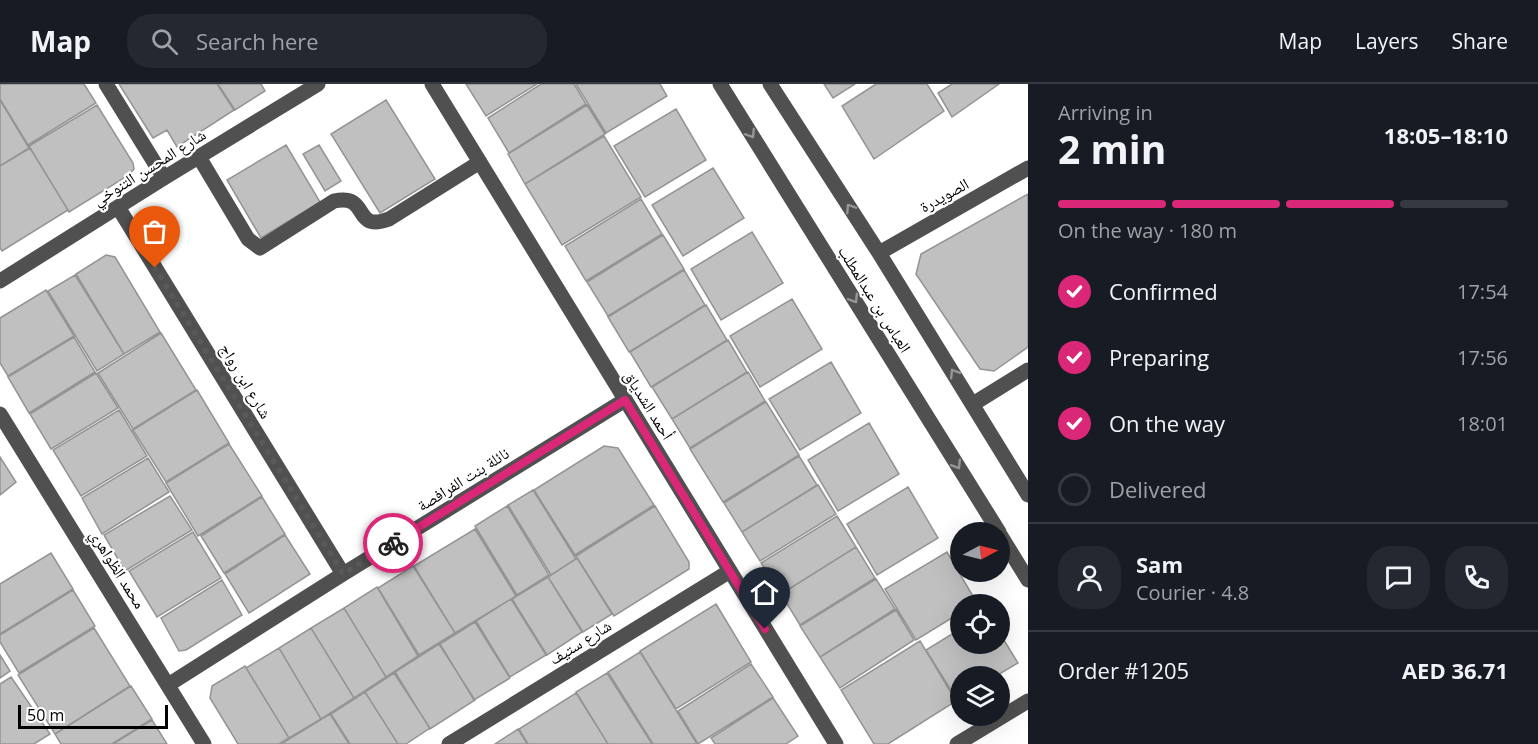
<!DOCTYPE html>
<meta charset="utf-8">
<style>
body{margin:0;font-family:"Open Sans","Noto Naskh Arabic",sans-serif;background:#242831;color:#f1f3f6;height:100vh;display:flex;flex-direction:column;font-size:22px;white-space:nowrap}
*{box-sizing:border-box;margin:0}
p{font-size:20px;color:#9ea1a6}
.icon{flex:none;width:33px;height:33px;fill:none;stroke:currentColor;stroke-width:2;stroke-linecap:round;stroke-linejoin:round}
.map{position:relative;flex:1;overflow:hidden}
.sheet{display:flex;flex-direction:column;background:#171b24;width:510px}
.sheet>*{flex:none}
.needle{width:39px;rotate:83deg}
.fabs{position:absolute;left:950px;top:438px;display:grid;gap:12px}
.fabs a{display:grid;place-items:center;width:60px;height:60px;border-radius:50%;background:#171b24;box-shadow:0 6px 24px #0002;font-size:30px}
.scale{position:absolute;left:18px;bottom:15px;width:150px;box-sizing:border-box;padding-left:6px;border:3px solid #000;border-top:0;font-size:16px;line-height:21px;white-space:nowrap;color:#000;-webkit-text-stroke:4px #fff;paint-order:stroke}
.pin{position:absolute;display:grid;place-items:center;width:51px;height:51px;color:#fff;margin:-62px -26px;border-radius:50% 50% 50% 0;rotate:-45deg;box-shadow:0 0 6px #0007}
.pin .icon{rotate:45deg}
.courier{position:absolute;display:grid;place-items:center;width:60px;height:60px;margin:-30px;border:4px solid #db2777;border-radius:50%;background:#fff;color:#222;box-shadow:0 2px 8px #0007}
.headline em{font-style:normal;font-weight:700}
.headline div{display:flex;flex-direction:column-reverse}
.headline{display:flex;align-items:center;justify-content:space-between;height:102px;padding:0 30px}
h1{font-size:39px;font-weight:700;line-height:45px}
.bar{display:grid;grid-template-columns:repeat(4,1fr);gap:9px 6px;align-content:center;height:72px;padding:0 30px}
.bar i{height:8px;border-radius:4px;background:#363941}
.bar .on{background:#db2777}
.bar p{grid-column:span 4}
.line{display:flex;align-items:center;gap:15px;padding:0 30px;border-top:2px solid #363941}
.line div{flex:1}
.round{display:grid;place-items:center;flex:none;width:63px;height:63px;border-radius:24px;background:#242831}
ol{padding:0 30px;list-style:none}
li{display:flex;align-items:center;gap:18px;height:66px}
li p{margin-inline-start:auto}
li .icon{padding:6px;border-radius:50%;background:#db2777;color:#fff;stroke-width:4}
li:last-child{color:#9ea1a6}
li i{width:33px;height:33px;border:3px solid #363941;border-radius:50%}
header{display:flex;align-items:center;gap:36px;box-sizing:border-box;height:84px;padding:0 30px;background:#171b24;border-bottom:2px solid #363941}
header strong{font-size:28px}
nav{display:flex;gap:33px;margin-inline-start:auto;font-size:21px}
.search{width:420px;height:54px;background:#242831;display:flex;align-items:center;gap:15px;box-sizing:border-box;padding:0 21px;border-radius:24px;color:#9ea1a6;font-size:22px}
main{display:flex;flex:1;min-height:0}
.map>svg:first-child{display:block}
.building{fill:#c0c0c0;stroke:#949494;stroke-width:1.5}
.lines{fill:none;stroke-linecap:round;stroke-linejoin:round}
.minor{stroke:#505050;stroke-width:15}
.oneway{stroke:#969696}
.done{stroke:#595959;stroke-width:6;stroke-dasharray:0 10.8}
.route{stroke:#db2777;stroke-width:8}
.labels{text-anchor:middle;stroke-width:4.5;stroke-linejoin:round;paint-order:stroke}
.street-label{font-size:16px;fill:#000;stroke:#fff}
</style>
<header>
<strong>Map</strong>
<div class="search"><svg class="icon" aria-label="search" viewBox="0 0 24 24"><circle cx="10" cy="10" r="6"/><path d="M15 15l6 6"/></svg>Search here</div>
<nav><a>Map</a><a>Layers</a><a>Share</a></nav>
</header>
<main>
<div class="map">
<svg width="1028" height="660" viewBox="0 0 1028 660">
<rect width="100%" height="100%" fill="#fff"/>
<path class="building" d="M0,0H84L96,19L28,61L0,15Z
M119,0H217L234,26L177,63L167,46L153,54Z
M218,0H261L265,7L235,26Z
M466,0H537L486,32Z
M541,0H574L586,20L509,69L488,34Z
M576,0H660L667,12L606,49Z
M824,0H855L833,14Z
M876,0H927L944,27L874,75L842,22Z
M952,0H999L952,33L938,9Z
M0,16L29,64L0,82Z
M386,16L435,95L380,129L331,50Z
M97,21L133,79L134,85L129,91L69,128L29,62Z
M587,21L605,50L525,100L508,70Z
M676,25L706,76L645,113L614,62Z
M604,52L641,113L562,161L525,100Z
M286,61L320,118L261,154L227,96Z
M319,61L341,97L325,107L303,70Z
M30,64L68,126L2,167L0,164V82Z
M713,84L744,134L683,172L652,121Z
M1028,110V263L994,287L980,285L916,190L921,170Z
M641,115L662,150L586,197L565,162Z
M752,148L783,199L721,236L691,185Z
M663,151L684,185L608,232L587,198Z
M106,171L115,173L160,248L124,270L76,190Z
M684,186L705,221L629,268L608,233Z
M75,191L124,270L97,287L48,207Z
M46,206L74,252L8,292L0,279V234Z
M792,215L822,265L760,303L730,252Z
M706,221L727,256L651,303L630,268Z
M161,249L196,306L133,345L98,289Z
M74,253L95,288L29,329L8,293Z
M728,256L747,288L672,335L652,303Z
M831,278L861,329L800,366L769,315Z
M748,288L765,317L690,364L672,335Z
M96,289L118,324L51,365L30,330Z
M197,306L229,359L166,398L133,346Z
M766,318L799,371L723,418L690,365Z
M119,326L147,372L81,412L53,366Z
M869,339L899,390L838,427L808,376Z
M229,360L262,412L198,452L166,399Z
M604,362L618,364L654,421L575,471L534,406Z
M799,372L817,401L742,448L724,419Z
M0,373L16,398L0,411Z
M148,374L169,408L102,450L82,414Z
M818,401L836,430L760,477L742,448Z
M908,403L938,454L877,491L847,440Z
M533,406L576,475L551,491L508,421Z
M170,412L192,446L125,487L104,451Z
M262,413L285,450L224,489L201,452Z
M507,422L549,491L517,511L475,442Z
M655,422L689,478V485L614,532L576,472Z
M837,432L856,463L781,510L761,479Z
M475,445L516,512L455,549L414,482Z
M193,448L221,494L157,533L129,487Z
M285,451L310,490L249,529L225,490Z
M856,463L875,494L800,541L781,510Z
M947,468L977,519L974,520H960V529L916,556L885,505Z
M51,469L73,505L0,550V500Z
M577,474L612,530L583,548L548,493Z
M413,482L455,549L419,571L378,504Z
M548,493L582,548L547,571L512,515Z
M876,495L895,525L820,573L800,542Z
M222,496L242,531L186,566L179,567L161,534Z
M377,503L418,572L386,593L344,524Z
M73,506L95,542L19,589L0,558V551Z
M511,515L546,571L510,593L476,537Z
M716,520L751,578L676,625L640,567Z
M344,524L386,593L354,614L311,544Z
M896,526L914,556L840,604L820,573Z
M475,538L510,594L474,616L440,560Z
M94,544L130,602L55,650L18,591Z
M311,544L354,614L321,635L279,564Z
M960,545V560H999V548L1018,579L996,592H960V614L957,616L926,566Z
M920,557L956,617L888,660H874L841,606Z
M439,560L475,616L430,645L395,588Z
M279,564L321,635L289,654L246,584Z
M640,568L697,660H653L608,588Z
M0,571L10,587L0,594Z
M751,580L773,613L698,660L678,627Z
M245,582L289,654L279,660H238L210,614L212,602Z
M394,589L430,644L406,660H398L365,608Z
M607,589L652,660H608L576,608Z
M11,593L50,650L34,660H0V600Z
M131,602L152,635L112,660H61L55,650Z
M365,608L398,660H350L331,630Z
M576,609L608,660H528L519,645Z
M773,614L798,652L786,660H715L711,654Z
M330,630L349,660H281Z
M152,636L167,660H113Z
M518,645L527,660H495Z"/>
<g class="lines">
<path class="minor" d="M106,0L164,94
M432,0L836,660
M720,0L999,448
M770,0L879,169L1028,411
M199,73L248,155L260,164L334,117C371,109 351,149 389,135L480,78
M118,123L343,490
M879,169L1028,84
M0,197L164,94L318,0
M973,320L1028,286
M0,330L204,660
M999,449L1028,496
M168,601L343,490L625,316
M449,660L730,487
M957,660L1028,617"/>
</g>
<defs><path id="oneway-chevron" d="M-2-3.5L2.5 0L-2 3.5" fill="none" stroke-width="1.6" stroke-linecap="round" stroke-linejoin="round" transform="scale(1.5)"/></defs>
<g class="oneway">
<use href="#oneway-chevron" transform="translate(751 50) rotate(58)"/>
<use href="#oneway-chevron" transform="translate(850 124) rotate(-123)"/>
<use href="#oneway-chevron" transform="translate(854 215) rotate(58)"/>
<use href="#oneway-chevron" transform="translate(954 289) rotate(-122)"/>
<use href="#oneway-chevron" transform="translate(957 381) rotate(58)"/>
</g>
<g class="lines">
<path class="done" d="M155,184L343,490L393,459"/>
<path class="route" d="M393,459L625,316L765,545"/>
</g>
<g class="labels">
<g class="street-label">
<text transform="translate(149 83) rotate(-32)" y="6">شارع المحسن التنوخي</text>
<text transform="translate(944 111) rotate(-29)" y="6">الصويدرة</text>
<text transform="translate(875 215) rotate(58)" y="6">العباس بن عبدالمطلب</text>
<text transform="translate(246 297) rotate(59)" y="6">شارع ابن رواج</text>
<text transform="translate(649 321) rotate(58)" y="6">أحمد الشدياق</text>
<text transform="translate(463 395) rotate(-32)" y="6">نائلة بنت الفرافصة</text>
<text transform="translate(118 485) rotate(58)" y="6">محمد الظواهري</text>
<text transform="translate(580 558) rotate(-32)" y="6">شارع ستيف</text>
</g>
</g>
</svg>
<div class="fabs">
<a><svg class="needle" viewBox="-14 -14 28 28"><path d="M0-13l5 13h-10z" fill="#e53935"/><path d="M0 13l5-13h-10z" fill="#9ea1a6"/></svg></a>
<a><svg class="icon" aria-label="locate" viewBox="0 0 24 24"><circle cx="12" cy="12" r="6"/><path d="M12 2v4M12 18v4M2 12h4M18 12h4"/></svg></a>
<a><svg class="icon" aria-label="layers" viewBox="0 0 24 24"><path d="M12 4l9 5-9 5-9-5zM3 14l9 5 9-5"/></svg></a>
</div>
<div class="scale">50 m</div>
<div class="pin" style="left:155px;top:184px;background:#ea580c"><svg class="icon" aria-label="bag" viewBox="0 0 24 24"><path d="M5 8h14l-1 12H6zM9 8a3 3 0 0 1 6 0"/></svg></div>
<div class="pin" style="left:765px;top:545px;background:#1f2937"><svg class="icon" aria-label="home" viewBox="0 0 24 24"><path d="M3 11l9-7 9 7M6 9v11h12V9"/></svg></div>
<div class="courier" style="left:393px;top:459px"><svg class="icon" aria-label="bike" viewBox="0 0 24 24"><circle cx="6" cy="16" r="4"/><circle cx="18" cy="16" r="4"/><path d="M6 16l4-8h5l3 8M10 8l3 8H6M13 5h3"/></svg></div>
</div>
<section class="sheet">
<div class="headline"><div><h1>2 min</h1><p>Arriving in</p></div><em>18:05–18:10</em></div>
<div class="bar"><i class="on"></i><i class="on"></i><i class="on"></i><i></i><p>On the way · 180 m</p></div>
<ol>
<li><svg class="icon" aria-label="check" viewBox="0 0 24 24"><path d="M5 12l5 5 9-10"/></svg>Confirmed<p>17:54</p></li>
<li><svg class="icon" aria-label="check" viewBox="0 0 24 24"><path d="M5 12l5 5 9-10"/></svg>Preparing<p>17:56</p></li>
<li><svg class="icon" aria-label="check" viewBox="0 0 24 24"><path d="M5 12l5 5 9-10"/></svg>On the way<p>18:01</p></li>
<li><i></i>Delivered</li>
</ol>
<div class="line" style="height:108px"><a class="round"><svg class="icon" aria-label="person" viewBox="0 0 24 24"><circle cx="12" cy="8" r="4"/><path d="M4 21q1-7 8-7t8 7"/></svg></a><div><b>Sam</b><p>Courier · 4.8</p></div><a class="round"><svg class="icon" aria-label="chat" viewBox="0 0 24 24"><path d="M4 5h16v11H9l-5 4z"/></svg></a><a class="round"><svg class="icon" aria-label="phone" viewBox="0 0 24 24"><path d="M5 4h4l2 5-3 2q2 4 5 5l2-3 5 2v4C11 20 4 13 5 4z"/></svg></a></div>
<div class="line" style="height:78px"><div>Order #1205</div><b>AED 36.71</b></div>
</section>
</main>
